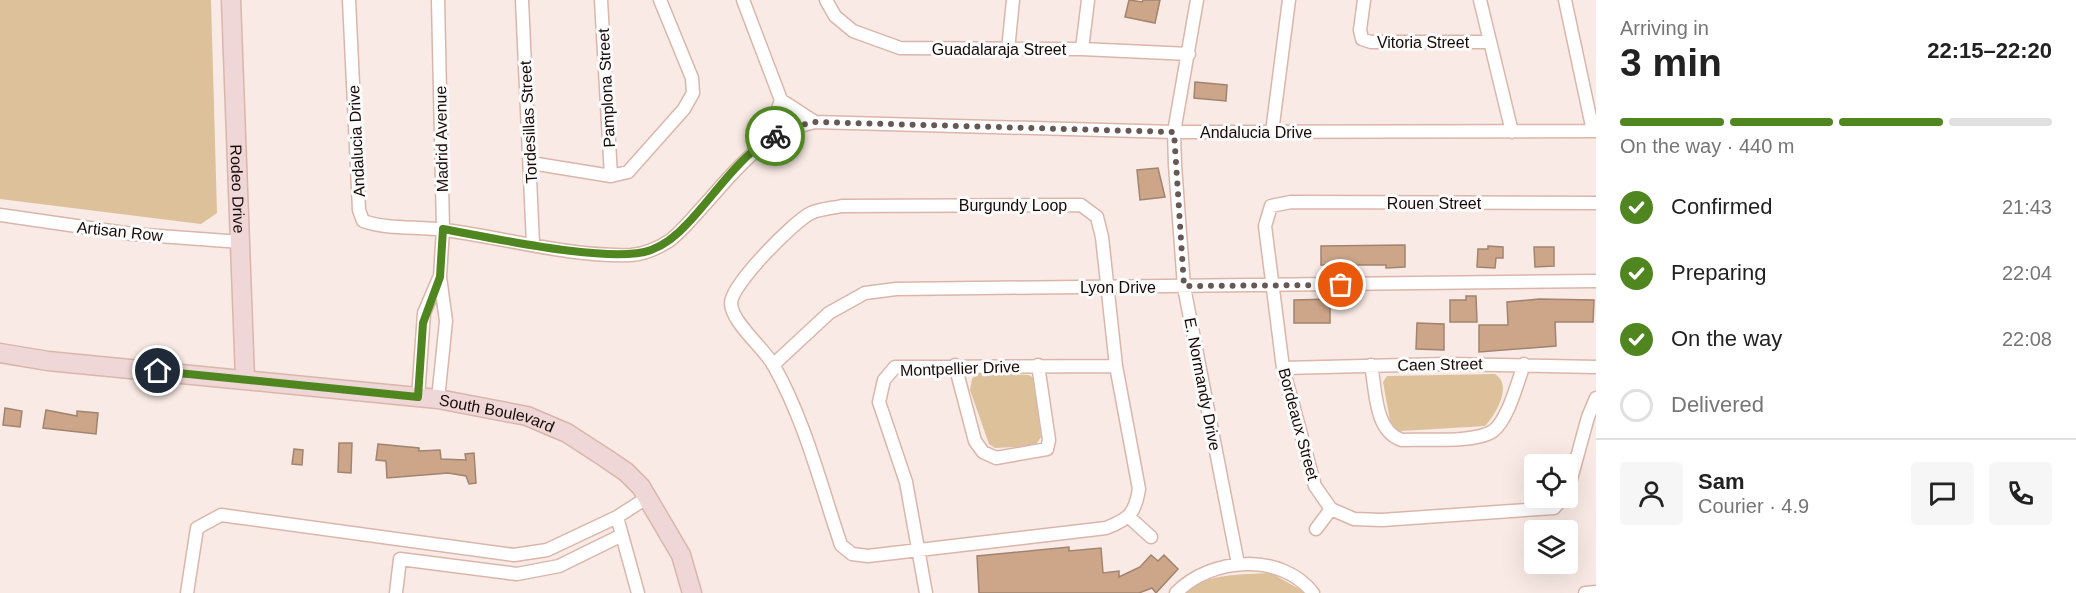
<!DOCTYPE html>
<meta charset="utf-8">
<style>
body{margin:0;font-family:Arial,sans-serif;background:#f6f6f6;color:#222;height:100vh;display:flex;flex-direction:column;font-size:22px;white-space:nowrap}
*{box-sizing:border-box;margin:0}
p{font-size:20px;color:#767676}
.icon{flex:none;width:33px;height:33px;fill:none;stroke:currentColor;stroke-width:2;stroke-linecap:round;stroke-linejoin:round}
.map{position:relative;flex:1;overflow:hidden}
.details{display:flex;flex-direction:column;background:#fff;width:480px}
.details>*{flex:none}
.controls{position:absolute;left:1524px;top:454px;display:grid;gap:12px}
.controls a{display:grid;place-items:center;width:54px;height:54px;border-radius:6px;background:#fff;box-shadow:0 6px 24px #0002;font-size:30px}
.pin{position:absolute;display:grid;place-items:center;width:51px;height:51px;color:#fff;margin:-26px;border:3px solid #fff;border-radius:50%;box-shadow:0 2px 6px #0007}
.courier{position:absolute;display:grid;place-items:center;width:60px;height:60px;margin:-30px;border:4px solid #508620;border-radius:50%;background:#fff;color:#222;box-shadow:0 2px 8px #0007}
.headline em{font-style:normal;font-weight:600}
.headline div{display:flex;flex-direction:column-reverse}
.headline{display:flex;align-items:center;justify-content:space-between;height:102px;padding:0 24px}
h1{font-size:39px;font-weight:600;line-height:45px}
.bar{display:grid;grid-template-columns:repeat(4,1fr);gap:9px 6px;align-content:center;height:72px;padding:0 24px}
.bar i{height:8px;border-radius:4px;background:#e0e0e0}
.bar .on{background:#508620}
.bar p{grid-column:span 4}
.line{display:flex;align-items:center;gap:15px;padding:0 24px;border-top:2px solid #e0e0e0}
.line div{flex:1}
.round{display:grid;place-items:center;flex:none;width:63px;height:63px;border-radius:6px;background:#f6f6f6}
ol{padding:0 24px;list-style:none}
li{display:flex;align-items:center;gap:18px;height:66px}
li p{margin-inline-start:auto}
li .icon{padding:6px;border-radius:50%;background:#508620;color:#fff;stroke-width:4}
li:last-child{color:#767676}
li i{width:33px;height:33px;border:3px solid #e0e0e0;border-radius:50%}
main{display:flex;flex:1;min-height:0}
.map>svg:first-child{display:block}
.green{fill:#dcc19a}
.building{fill:#cda68a;stroke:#a0846f;stroke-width:1.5}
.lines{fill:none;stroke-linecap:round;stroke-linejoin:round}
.street-casing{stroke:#dab6aa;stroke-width:15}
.secondary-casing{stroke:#dab6aa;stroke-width:21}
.street{stroke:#fff;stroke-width:12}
.secondary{stroke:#f0d7d7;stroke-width:18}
.done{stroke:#655855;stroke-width:6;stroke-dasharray:0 10.8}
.route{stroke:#508620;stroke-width:8}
.labels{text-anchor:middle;stroke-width:6;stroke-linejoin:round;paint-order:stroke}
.street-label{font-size:16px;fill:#160a07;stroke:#fbfbfb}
</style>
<main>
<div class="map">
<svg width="1596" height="593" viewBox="0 0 1596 593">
<rect width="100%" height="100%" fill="#f9eae5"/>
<path class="green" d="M0,0H211L217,213L201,224L0,199Z
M977,373L1029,375L1034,378L1041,437L1035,446L995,448L989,444L970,390L972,379Z
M1495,374C1513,385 1496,414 1485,426L1401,431L1395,429L1390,421L1383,382L1387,376Z
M1271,573L1306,593H1185C1209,572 1241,575 1271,573Z"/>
<path class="building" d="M1129,0L1142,2L1143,0H1160L1155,23L1125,17Z
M1195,82L1227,85L1226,101L1194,98Z
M1158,168L1165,197L1140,200L1137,170Z
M1405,245V267L1386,268V265H1321V246Z
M1488,246L1503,247V258H1496L1495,268L1477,267L1478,249H1488Z
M1534,247H1554V266L1535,267Z
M1466,296H1476L1477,322H1450V300H1466Z
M1330,299V323H1294V300Z
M1539,299L1594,300L1593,322H1555L1556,346L1479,352V325H1508L1507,302Z
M1417,323L1444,324V350L1416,349Z
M5,408L22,411L20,427L3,425Z
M46,410L77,416V411L98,413L96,434L43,428Z
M339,443H352L351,473L338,472Z
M378,444L419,448V451L440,450L441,459L466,460L465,454L474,453L476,483L469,484L466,476L448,473L387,478L386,461L376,460Z
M294,449L303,450L302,465L292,464Z
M1069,547V551L1101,548L1103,573L1119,571V577L1140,567L1151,555L1158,561L1164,555L1178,569L1156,593L1152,588L1139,593H979L977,556Z"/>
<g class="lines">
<defs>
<path id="street" d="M349,0L359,210L363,221C389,230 418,226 445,230C506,238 569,257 631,255C644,254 658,248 669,241C680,233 689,222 698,212C735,172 759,134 815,122L1174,132L1596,131
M438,0L443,229L440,277L446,321L438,399
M522,0L533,244
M601,0L611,176
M743,0L781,100
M826,0L835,16L853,31L900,48L1082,49L1189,54
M1197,0L1174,132L1175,165L1184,287L1238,564
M1364,0L1360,30L1362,39L1371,42H1488
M1480,0L1512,132
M1565,0L1593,131
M1082,49L1088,0
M1008,50L1013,0
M781,100L815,122
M1272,132L1289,0
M768,139L781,100
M531,163L611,176L628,172L684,109L693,93L692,78L660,0
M1081,205L1097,217L1102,237L1116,366L1139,489C1135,514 1129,519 1106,528L868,556L852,554L841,545C821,486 805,421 774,366C765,349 731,322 731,303C731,285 794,221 811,213C820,209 833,208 842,206Z
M0,215L132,234L241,242
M773,365L829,313L865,293L896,289L1596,281
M955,365L975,441L983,452L996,458L1047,449L1049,440L1038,365
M1371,365C1376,390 1374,431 1402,440C1424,439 1476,443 1493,431C1508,420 1518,381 1524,364
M1283,368L1446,364L1596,367
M418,397L424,313L439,278
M1568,490L1588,417L1596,398
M1563,498L1554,508L1382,520L1354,519L1331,509L1315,486L1283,368L1265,226L1271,206L1291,202L1596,203
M617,517L638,593
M1129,517L1151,537
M1316,529L1331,509
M187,593L197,528L221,515L514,555L547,550L617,517L648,497
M396,593L400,559L517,574L559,566L622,535
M926,593L906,482L879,402L884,380L895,367L1116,366
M1176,593C1211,557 1281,552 1313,593
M1585,593L1596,592"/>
<g id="secondary">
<path id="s1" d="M231,0L245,379"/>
<path id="s2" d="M0,353L48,361L438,399L527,416L567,433L604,457L626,472L641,487L681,555L692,593"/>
</g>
</defs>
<use href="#street" class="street-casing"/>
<use href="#secondary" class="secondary-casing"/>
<use href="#street" class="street"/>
<use href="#secondary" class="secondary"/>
</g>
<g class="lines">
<path class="done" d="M775,136L792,127L815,122L1174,132L1184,286L1341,285"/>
<path class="route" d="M158,371L418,397L423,323L440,277L443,229C489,237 612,265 651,250C665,245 678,234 688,223C713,197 742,152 775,136"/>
</g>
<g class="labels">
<g class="street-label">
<text x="1423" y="48">Vitoria Street</text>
<text x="999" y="55">Guadalaraja Street</text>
<text transform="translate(606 88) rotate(-93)" y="6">Pamplona Street</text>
<text transform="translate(528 122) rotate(-93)" y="6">Tordesillas Street</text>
<text x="1256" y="138">Andalucia Drive</text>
<text transform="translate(441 139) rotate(-91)" y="6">Madrid Avenue</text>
<text transform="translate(356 141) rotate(-93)" y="6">Andalucia Drive</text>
<text dy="6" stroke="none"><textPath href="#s1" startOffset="189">Rodeo Drive</textPath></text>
<text x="1434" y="209">Rouen Street</text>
<text x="1013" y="211">Burgundy Loop</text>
<text transform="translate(120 231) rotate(6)" y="6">Artisan Row</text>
<text x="1118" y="293">Lyon Drive</text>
<text transform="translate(1440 364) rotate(-1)" y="6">Caen Street</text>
<text transform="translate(960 368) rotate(-2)" y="6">Montpellier Drive</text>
<text transform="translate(1203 384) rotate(79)" y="6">E. Normandy Drive</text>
<text dy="6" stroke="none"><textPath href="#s2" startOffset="501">South Boulevard</textPath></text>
<text transform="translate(1299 424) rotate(75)" y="6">Bordeaux Street</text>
</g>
</g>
</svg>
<div class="controls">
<a><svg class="icon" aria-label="locate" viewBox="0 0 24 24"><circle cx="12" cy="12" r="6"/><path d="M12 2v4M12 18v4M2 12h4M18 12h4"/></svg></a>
<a><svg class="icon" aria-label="layers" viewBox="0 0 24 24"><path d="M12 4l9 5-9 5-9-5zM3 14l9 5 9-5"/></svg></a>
</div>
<div class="pin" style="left:1341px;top:285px;background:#ea580c"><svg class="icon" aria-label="bag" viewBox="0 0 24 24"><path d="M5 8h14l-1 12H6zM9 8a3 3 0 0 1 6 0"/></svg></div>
<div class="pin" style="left:158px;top:371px;background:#1f2937"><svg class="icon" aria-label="home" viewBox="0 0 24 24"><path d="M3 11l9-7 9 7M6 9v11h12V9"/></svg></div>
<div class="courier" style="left:775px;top:136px"><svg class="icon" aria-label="bike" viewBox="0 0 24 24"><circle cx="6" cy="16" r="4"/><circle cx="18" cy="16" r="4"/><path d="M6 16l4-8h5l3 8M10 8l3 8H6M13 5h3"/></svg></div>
</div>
<section class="details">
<div class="headline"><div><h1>3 min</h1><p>Arriving in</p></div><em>22:15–22:20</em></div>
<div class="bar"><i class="on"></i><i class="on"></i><i class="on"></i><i></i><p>On the way · 440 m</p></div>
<ol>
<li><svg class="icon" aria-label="check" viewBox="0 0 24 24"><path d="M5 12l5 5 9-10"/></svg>Confirmed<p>21:43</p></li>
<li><svg class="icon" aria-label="check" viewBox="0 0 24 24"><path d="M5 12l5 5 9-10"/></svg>Preparing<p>22:04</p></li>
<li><svg class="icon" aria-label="check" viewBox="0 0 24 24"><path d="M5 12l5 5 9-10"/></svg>On the way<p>22:08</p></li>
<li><i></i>Delivered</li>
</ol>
<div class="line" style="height:108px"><a class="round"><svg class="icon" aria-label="person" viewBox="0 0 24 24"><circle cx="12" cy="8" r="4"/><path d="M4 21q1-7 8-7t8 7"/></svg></a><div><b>Sam</b><p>Courier · 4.9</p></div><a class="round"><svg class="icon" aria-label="chat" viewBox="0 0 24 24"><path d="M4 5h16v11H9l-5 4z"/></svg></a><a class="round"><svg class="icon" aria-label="phone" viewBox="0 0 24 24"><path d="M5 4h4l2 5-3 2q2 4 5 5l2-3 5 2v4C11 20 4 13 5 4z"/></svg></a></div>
</section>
</main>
